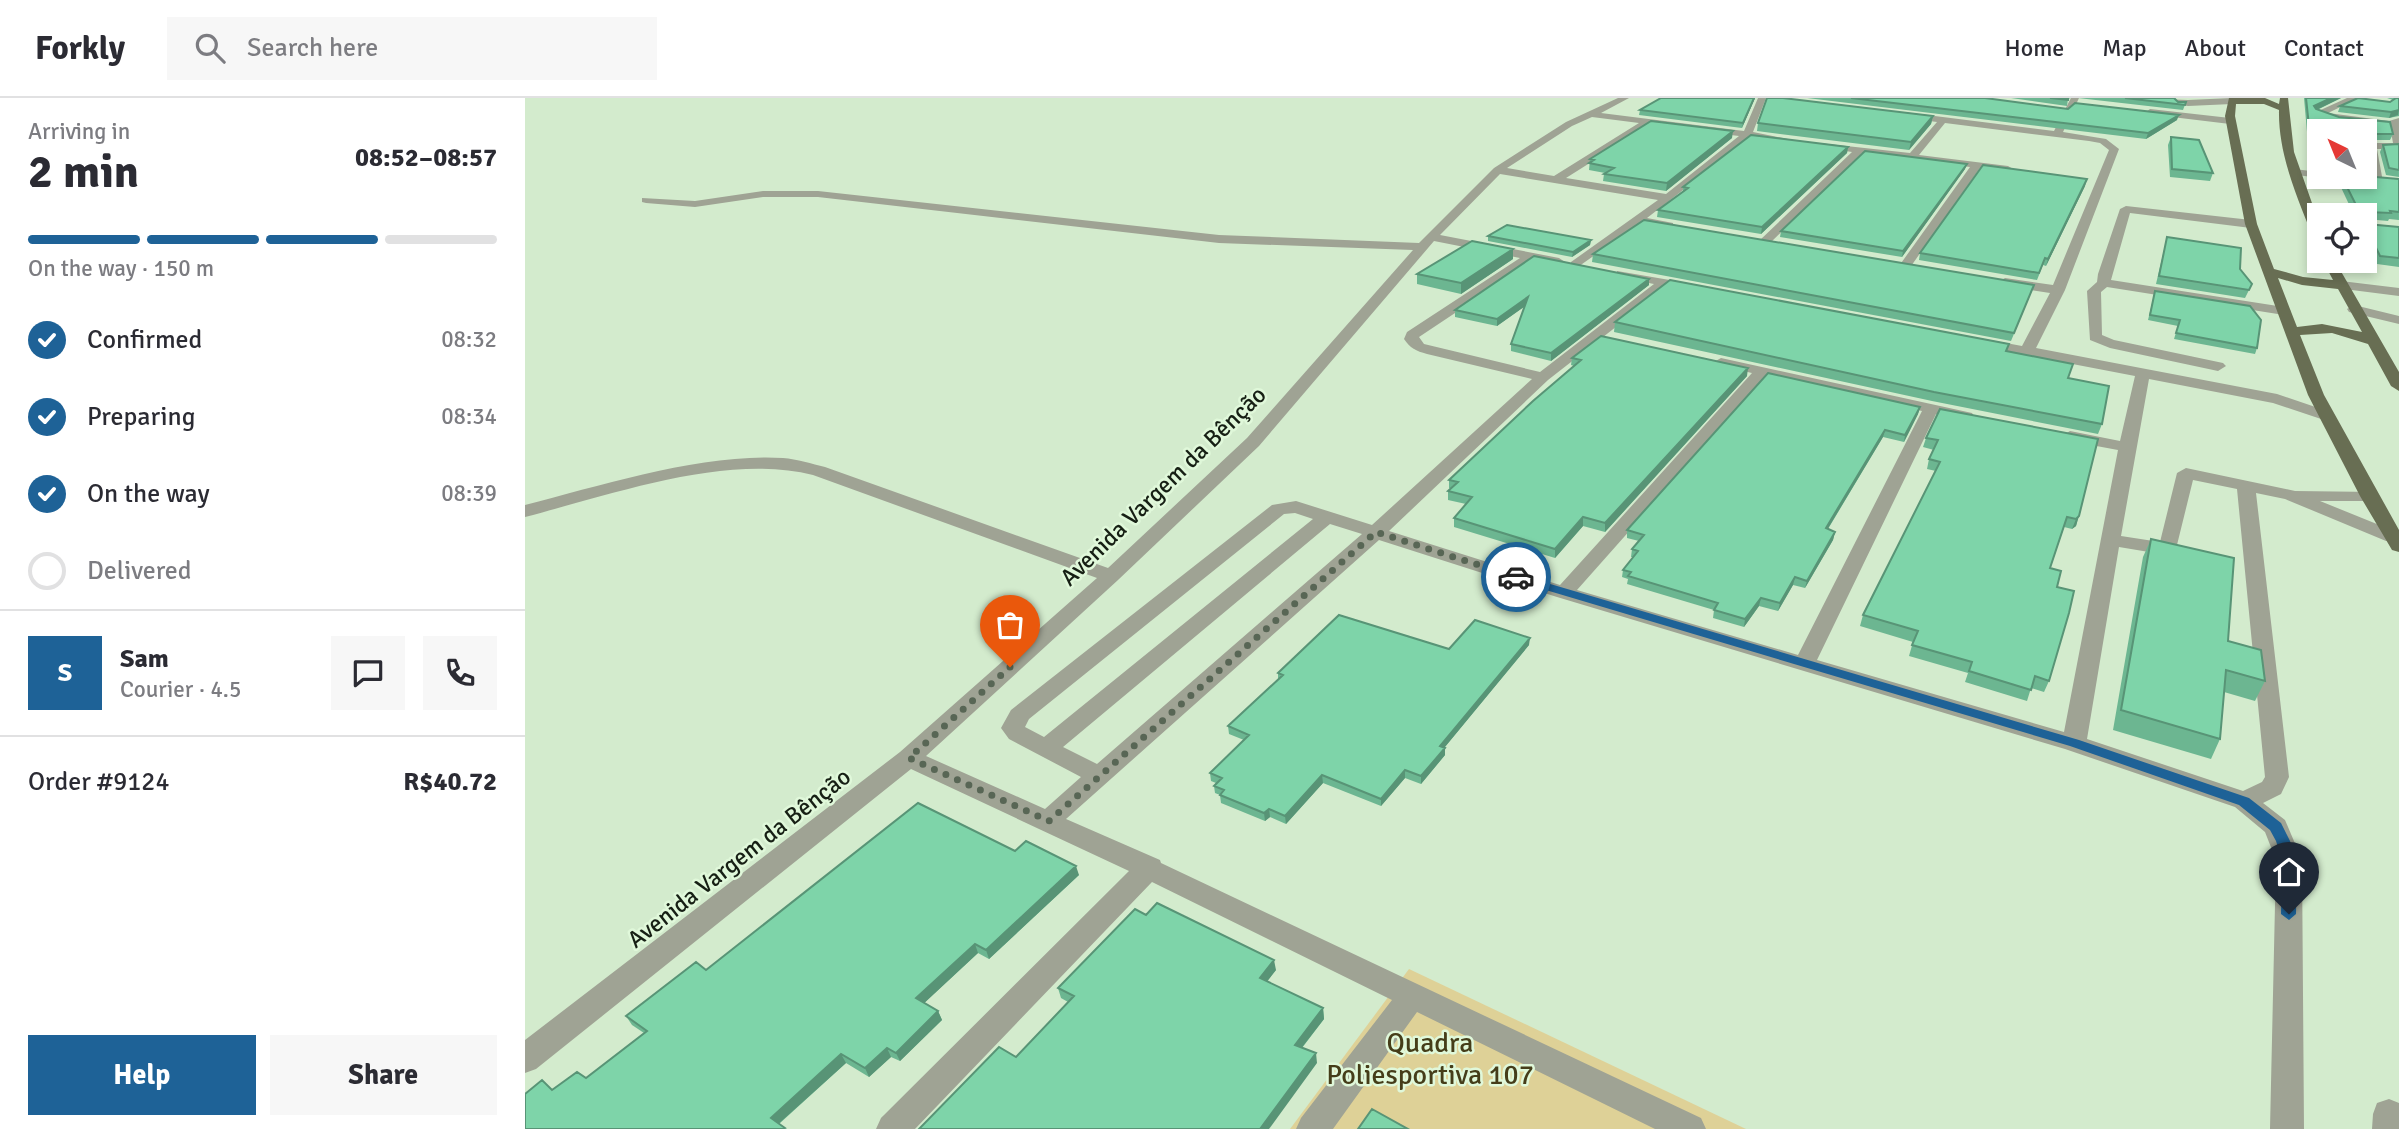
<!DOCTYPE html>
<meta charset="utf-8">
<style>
body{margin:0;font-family:Signika,sans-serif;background:#f7f7f7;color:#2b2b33;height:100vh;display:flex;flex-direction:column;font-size:26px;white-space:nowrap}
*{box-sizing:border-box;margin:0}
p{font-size:23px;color:#7c7c81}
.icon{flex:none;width:38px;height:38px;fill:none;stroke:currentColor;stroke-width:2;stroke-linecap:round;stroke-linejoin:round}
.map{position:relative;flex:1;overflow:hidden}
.sheet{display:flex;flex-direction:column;background:#fff;width:525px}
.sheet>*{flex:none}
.needle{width:46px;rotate:317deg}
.tools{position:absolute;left:1782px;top:21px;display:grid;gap:14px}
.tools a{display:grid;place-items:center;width:70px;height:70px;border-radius:0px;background:#fff;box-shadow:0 4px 10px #0003;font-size:35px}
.pin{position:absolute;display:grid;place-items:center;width:60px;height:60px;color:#fff;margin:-72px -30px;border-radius:50% 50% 50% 0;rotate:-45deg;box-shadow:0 0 7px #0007}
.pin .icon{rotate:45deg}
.courier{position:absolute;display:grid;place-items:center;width:70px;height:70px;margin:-35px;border:5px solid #1e6297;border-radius:50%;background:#fff;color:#222;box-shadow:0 2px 9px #0007}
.summary em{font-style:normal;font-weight:800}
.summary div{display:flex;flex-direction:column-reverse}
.summary{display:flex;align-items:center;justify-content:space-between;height:119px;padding:0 28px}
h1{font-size:46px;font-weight:800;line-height:52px}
.bar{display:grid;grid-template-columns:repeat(4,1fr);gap:10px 7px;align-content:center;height:84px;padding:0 28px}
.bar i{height:9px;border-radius:5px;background:#e1e1e2}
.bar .selected{background:#1e6297}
.bar p{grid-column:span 4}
.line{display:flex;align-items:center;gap:18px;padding:0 28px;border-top:2px solid #e1e1e2}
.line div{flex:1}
.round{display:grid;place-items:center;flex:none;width:74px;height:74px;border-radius:0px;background:#f7f7f7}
ol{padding:0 28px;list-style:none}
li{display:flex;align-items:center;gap:21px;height:77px}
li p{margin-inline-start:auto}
li .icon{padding:7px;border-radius:50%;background:#1e6297;color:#fff;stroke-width:4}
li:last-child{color:#7c7c81}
li i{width:38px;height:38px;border:4px solid #e1e1e2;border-radius:50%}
.button{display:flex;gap:14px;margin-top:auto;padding:14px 28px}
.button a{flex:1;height:80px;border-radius:0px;background:#1e6297;color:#fff;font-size:28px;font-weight:800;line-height:80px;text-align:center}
.button a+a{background:#f7f7f7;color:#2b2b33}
header{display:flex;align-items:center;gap:42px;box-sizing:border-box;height:98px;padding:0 35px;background:#fff;border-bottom:2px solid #e1e1e2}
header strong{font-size:33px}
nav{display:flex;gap:38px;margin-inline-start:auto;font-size:24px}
.search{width:490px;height:63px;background:#f7f7f7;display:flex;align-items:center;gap:18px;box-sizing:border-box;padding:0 24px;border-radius:0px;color:#7c7c81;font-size:26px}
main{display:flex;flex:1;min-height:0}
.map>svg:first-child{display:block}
.green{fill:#ded197}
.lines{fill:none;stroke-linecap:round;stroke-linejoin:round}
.minor{fill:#9fa394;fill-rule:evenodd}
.major{fill:#686e53;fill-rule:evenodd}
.wall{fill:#6cb691}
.shaded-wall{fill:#589476}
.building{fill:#7ed4a9;stroke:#589476;stroke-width:2}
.route{fill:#1e6297}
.done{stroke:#586655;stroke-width:7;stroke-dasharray:0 12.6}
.labels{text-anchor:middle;stroke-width:5;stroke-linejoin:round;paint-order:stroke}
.street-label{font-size:24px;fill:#161f14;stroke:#e0f8da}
.near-park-label{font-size:28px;fill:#453d19;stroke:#e0f8da}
</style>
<header>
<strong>Forkly</strong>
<div class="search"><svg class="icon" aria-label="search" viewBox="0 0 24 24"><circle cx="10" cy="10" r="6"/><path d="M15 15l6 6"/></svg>Search here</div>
<nav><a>Home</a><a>Map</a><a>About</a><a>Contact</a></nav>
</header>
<main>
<section class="sheet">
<div class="summary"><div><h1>2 min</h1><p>Arriving in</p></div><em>08:52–08:57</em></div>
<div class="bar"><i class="selected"></i><i class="selected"></i><i class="selected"></i><i></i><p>On the way · 150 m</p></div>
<ol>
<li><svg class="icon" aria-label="check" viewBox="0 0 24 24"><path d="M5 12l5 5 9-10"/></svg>Confirmed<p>08:32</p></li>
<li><svg class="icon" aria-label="check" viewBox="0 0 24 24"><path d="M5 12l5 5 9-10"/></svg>Preparing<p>08:34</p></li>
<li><svg class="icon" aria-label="check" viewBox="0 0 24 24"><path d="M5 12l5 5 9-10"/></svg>On the way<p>08:39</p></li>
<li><i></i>Delivered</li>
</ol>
<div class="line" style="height:126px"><b class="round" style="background:#1e6297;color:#fff">S</b><div><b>Sam</b><p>Courier · 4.5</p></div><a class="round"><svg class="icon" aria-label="chat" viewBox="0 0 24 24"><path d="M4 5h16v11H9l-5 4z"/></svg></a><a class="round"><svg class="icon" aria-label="phone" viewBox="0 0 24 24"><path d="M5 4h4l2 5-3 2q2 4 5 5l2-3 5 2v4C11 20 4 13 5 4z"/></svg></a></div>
<div class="line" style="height:91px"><div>Order #9124</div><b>R$40.72</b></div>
<div class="button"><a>Help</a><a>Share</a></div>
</section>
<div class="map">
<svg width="1874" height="1031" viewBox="0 0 1874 1031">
<rect width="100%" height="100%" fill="#d3ebcd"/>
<path class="green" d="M884,871L1221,1031H765Z"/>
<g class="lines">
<path class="minor" d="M1093,0H1104L1076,15L1219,33L1233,0H1241L1228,34L1263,41L1258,44L1225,40L1122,120L1148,125V129L1114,126L1050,171L1046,170V164L1133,102L975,76L915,137L1034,160L1040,164L1034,168L1008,163L894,239L899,246L1015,274L1129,186L1092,179V173L1168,186L1175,190L1168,194L1142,189L1023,282L864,433L1035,487L1227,275L1191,267L1189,264L1196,260L1447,315L1449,318L1447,321L1441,323L1411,316L1292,562L1539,634L1593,352L1539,342L1537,338L1545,333L1595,343L1610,278L1454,248L1447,244L1454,240L1497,248L1525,195L1480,188L1473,184L1480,180L1528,187L1584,52L1575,45L1564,43L1420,25L1394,57L1483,68L1488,71L1483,74L1455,70L1384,171H1376L1374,168L1445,69L1337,55L1244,146L1234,143L1327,54L1294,49V45L1385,55L1412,24L1375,19V15L1378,14L1529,33L1546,0H1554L1538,34L1581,41L1594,51L1540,192L1511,250L1752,296L1808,315L1810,318L1802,323L1748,305L1624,281L1596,438L1635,444L1652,375L1661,370L1770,393L1850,394L1853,398L1850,402L1844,403H1795L1874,435V443H1861L1760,401L1731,395L1764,679L1756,696L1738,705L1760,722L1777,762L1779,1031H1745L1751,762L1740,734L1710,709L1540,651L1032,499L854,442L541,721L635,762L636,765L1176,1020L1181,1031H1130L892,914L808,1031H771L776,1020L867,902L627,784L390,1031H351L356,1020L604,773L386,671L11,971L0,975V942L375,654L572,480L288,377C201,355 86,397 0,419V407C78,387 178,355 258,360C272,361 287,366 300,369L583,470L722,340L888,152L694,145L293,99H238L170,109L121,105L117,104V100L170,103L238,93H293L694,137L894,145L969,70L1041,24ZM1067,19L1114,25L1029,78L982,70L1047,28ZM1125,27L1214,38L1141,96L1041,80ZM909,143L995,160L882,234L879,241C885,250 891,253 902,256L1007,281L847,427L771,403L747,407L486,612L476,630L484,641L556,679L520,711L401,658L593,482L734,348ZM1241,279L1397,313L1273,557L1052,492ZM1668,382L1712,391L1740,679L1737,684L1718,693L1562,641L1594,449L1636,456L1651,451ZM770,415L788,421L519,639L500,629L504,621L759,416ZM805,426L837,436L572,666L538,649Z
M1609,0L1663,2L1707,0L1711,3L1707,6L1663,8Z
M1822,0H1834L1803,15L1864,23L1874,20V51H1852L1858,84L1849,82L1841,48L1846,45H1868L1865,28L1812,23L1789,15Z
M1625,11L1705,20L1710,23L1705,26L1622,16L1621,14Z
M1769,71L1794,74V79H1798L1794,80L1765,76L1764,74Z
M1601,108L1726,122L1732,126L1726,130L1605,115L1586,182L1759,209L1766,213L1759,217L1582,189L1576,194L1577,237L1589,242L1698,265L1701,268L1693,273L1585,250L1565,242L1562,193L1572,184L1573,176L1595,111Z
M1816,183L1874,190V198L1811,190V184Z
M1829,207L1874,218V226L1824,214L1822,211Z
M1864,1001L1874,1005V1031H1847L1848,1016L1852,1005Z"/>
<path class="major" d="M1704,0H1740L1754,6L1755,0H1763L1769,54L1794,125V143L1788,139C1772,99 1753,56 1754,12L1739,6H1711L1710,18L1732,126L1749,171L1778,179L1808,182L1798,163H1810L1874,274V293L1866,288L1843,246L1807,235L1775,237L1799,297L1874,432V454L1867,452L1835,398L1783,297L1720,126L1700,18ZM1753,180L1777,187L1813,191L1837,234L1797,226L1772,229Z"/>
</g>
<path class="wall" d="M1136,0H1230L1217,30L1114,17L1115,12Z
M1282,0H1460L1543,11L1652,22L1621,41Z
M1486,0H1546L1543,1L1542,8Z
M1553,0H1650L1653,4H1661L1658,12Z
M1779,0H1816L1792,12L1868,36L1865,42H1846L1842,45L1848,70L1845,76H1839V33H1794V71L1789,70L1782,34Z
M1862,0H1874V18L1864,20L1813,14L1815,8L1865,4L1868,2Z
M1408,18L1406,26L1384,52L1232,33L1233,25Z
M1646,39L1688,75L1685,83L1645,79L1643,47Z
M1207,40L1141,93L1078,83L1079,76L1080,75L1064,72L1065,61Z
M1874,46V79L1861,77L1855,54L1858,47Z
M1323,49L1322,55L1236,136L1132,119L1133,112L1158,94V89Z
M1440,71L1377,159L1255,139L1256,133Z
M1815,79H1839L1874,81V122L1864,121L1863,123L1841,121L1842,126L1874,129V169L1852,166L1839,139V117H1829L1813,83Z
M1560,88L1521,168L1518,167L1512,182L1394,162L1395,155Z
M963,138L1066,142L1065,147L1047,159L963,143Z
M1642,139L1715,171L1727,186L1720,200L1631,186Z
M1068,156L1506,195L1486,243L1067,164Z
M988,161L936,196L892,186V176Z
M1124,181V187L1026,263L986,253V246L1000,208L972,228L930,219V212Z
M1630,193L1732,250L1730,256L1649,241L1653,228L1623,222Z
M1090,224L1484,246L1482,253L1543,280L1577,326L1573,336L1407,303L1089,234Z
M1047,260L1222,278L1080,434L1058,428L1030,460L929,429V420L941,406L923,402V393L926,391L924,390V382L1049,268L1046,267Z
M1395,309L1393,316L1379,344L1358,339L1303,431L1310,434L1308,442L1280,490L1268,487L1253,513L1234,508L1219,529L1188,520L1189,512L1102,486L1103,481L1097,479L1098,472L1108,459H1106L1107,451L1114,443L1102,440V432Z
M1401,340L1573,341L1551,428L1547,431L1539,429L1525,470L1532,489L1524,583L1519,594L1506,590L1502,603L1440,584L1443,575L1384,558L1388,544L1335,528L1338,517L1411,373L1402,371L1404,361L1409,352L1398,349Z
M1626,441L1703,543L1740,583L1730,603L1699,594L1695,641L1686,661L1588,632L1618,459Z
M1004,547L919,650L920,657L896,686L880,680L856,708L798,685L761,726L745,719L740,723L696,705L695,697L690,695L689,688L691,685L686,683L685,675L719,642L704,636L703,628L753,581V575L924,551Z
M490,753L554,777L464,861L453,855L399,905L413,913L417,922L375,963L366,959L344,979L321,965L254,1026L260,1031H0L27,992L61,980L119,935L107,927L101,918L181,872Z
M751,872L742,883L798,910L799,921L777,950L792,965L491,959L543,904L536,900L533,890Z"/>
<path class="shaded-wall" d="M1229,0H1230L1217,30L1218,25Z
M1806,0H1816L1787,14L1789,8Z
M1874,12L1873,17L1864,20L1866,14Z
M1654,17L1652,22L1621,41L1623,35Z
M1408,18L1406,26L1384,52L1386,44Z
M1208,33L1207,40L1141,93L1142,85Z
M1849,36L1846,42L1839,47L1841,40Z
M1323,49L1322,55L1236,136L1237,129Z
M1442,66L1440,71L1377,159L1378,153Z
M1562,81L1560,88L1521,168L1523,161Z
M1066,142L1065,147L1047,159L1048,154Z
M988,151V161L936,196V185Z
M1124,181V187L1026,263V255Z
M1003,199V206L972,228V221Z
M1223,270L1222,278L1080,434V425Z
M1395,309L1393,316L1379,344L1380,337Z
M1360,332L1358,339L1299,437L1301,430Z
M1554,418L1551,428L1547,431L1551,421Z
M1058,419V428L1030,460V451Z
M1310,434L1308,442L1280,490L1282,483Z
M1270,479L1268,487L1253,513L1255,505Z
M1236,500L1234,508L1219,529L1220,521Z
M1005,540L1004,547L915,655V648Z
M920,650V657L896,686V678Z
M880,672V680L856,708V701Z
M797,677L798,685L761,726L760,718Z
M744,711L745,719L740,723L739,715Z
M551,768L554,777L464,861L461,852Z
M450,846L453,855L395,909L391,900Z
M749,862L751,872L737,890L735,880Z
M798,910L799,921L771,957L770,947Z
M413,913L417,922L375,963L371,955Z
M362,950L366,959L344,979L340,970Z
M791,955L792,965L744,1031H735Z
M316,956L321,965L251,1028L246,1020Z"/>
<path class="building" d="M1136,0H1229L1218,25L1115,12Z
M1242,0H1258L1408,18L1386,44L1233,25Z
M1326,0H1460L1543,11L1550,5L1654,17L1623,35Z
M1525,0H1543V2Z
M1600,0H1649L1653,4H1661L1660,7Z
M1781,0H1806L1789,8L1791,11L1814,19L1865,24L1868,36H1849L1841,40L1848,70H1839V33H1794V64H1792L1784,28Z
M1833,0L1865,4L1871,0H1874V12L1866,14L1815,8Z
M1126,23L1208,33L1142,85L1079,76L1089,70L1064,65L1069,62L1065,61Z
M1226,37L1323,49L1237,129L1133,112L1163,90L1158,89Z
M1646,39L1674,42L1688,75L1647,71Z
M1874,46V72L1864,70L1858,47Z
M1340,53L1442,66L1378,153L1256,133Z
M1458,67L1562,81L1523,161L1520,160L1514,175L1395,155Z
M1839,78L1874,81V114L1865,113L1866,115L1842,114L1840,117L1842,126L1874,129V160L1855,158L1839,125V117H1836L1817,79Z
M1119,122L1509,187L1489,235L1068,156Z
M982,127L1066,142L1048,154L963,138Z
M1642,139L1716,150L1715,171L1727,186L1724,192L1634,178Z
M947,143L988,151L936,185L892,176Z
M1009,158L1124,181L1026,255L986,246L1003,199L972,221L930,212Z
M1145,182L1484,246L1481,253L1548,266L1543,280L1584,288L1577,326L1409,294L1090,224Z
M1630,193L1725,208L1736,222L1732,250L1651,235L1655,222L1625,217Z
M1076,238L1223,270L1080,425L1058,419L1030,451L929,420L947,399L923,393L933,384L924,382L1008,303L1056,262L1047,260Z
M1243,275L1395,309L1380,337L1360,332L1301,430L1310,434L1282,483L1270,479L1255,505L1236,500L1220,521L1189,512L1193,505L1103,478L1106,474L1098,472L1113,453L1107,451L1119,437L1102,432Z
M1415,311L1573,341L1554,418L1551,421L1542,419L1525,470L1536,473L1532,489L1549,493L1544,515L1524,583L1510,578L1506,592L1444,573L1447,564L1387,547L1393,533L1338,517L1415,364L1404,361L1413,342L1401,340Z
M1626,441L1709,460L1703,543L1736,552L1740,583L1701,572L1695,641L1596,612Z
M814,517L924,551L950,522L1005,540L915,648L920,650L896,678L880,672L856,701L797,677L760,718L744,711L739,715L695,697L699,692L689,688L697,680L685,675L724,637L703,628L758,577L753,575Z
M393,705L490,753L501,743L551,768L461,852L450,846L391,900L413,913L371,955L362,950L340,970L316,956L246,1020L260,1030L258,1031H0V996L17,982L27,992L52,974L61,980L122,933L101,918L171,864L181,872Z
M632,805L749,862L735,880L798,910L770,947L791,955L735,1031H394L474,949L491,959L549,898L533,890L610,811L621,817Z
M847,1011L883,1031H833Z"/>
<path class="route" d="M987,477H995L1554,642L1724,700L1756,725L1765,743L1772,762L1771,816L1764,822L1756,816L1757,762L1751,743L1745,732L1714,707L1545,648L987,482Z"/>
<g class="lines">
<path class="done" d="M485,569L384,660L524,723L851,434L991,479"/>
</g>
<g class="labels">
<g class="street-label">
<text transform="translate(638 388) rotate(-44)" y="8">Avenida Vargem da Bênção</text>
<text transform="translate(214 760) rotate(-38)" y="8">Avenida Vargem da Bênção</text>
</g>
<g class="near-park-label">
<text x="905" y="954">Quadra<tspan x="905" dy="32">Poliesportiva 107</tspan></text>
</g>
</g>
</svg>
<div class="tools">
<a><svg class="needle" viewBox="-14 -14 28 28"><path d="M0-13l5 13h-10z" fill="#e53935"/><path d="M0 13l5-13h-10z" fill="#7c7c81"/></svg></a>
<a><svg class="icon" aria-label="locate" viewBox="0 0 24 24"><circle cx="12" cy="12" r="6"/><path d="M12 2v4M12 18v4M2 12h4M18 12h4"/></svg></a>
</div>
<div class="pin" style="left:485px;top:569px;background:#ea580c"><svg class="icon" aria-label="bag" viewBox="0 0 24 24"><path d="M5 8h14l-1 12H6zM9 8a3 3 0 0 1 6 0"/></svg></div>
<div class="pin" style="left:1764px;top:816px;background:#1f2937"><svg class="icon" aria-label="home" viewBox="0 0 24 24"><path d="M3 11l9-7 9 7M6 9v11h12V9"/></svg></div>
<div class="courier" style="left:991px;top:479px"><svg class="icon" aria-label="car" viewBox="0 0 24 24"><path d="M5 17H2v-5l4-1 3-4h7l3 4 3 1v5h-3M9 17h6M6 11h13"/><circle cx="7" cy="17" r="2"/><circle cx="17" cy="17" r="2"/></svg></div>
</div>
</main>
